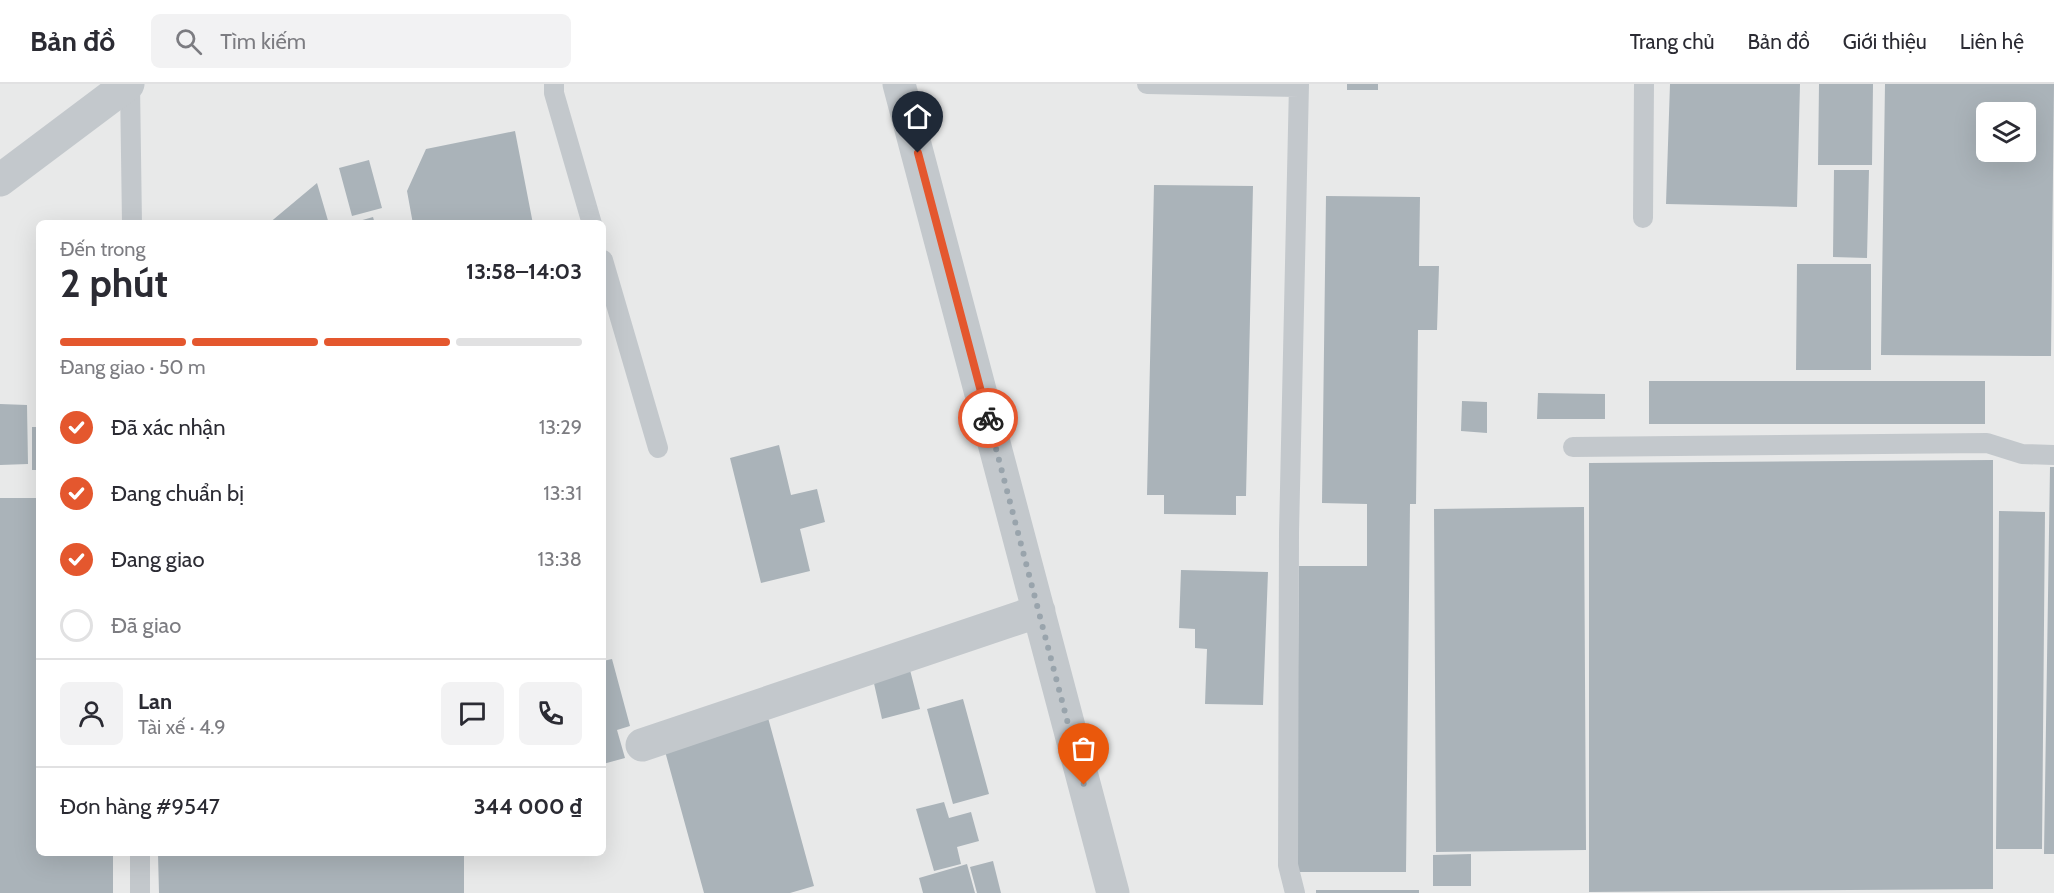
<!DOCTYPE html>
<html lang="vi">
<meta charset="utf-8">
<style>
body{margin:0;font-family:Cabin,sans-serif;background:#f2f2f3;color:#2b2b33;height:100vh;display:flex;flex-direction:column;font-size:22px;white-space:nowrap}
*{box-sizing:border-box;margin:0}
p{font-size:20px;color:#7c7c81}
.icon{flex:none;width:33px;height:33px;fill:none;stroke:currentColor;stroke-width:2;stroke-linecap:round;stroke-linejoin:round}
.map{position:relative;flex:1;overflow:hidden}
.side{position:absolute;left:36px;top:136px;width:570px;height:636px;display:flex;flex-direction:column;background:#fff;border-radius:9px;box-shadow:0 6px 24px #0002}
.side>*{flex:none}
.tools{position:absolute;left:1976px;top:18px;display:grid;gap:12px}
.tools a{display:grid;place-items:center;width:60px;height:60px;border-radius:9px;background:#fff;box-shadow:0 6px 24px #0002;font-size:30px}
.pin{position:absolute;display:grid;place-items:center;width:51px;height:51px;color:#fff;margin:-62px -26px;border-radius:50% 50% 50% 0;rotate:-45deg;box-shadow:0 0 6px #0007}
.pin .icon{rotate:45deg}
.courier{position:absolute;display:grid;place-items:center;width:60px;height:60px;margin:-30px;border:4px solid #e4572e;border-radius:50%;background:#fff;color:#222;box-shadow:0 2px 8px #0007}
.head em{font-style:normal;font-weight:700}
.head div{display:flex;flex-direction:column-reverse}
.head{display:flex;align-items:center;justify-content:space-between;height:102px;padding:0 24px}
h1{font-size:39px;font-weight:700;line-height:45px}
.bar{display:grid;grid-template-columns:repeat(4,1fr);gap:9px 6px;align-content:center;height:72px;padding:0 24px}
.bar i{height:8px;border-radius:4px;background:#e1e1e2}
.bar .on{background:#e4572e}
.bar p{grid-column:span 4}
.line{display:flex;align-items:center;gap:15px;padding:0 24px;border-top:2px solid #e1e1e2}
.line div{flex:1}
.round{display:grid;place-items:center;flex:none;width:63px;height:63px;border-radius:9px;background:#f2f2f3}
ol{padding:0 24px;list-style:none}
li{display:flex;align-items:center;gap:18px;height:66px}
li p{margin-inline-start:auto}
li .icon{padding:6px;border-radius:50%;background:#e4572e;color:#fff;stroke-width:4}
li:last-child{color:#7c7c81}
li i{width:33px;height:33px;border:3px solid #e1e1e2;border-radius:50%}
header{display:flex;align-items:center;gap:36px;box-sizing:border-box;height:84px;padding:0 30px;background:#fff;border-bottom:2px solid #e1e1e2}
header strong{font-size:28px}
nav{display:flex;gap:33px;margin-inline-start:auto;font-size:21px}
.search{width:420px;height:54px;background:#f2f2f3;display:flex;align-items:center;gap:15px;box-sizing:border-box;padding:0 21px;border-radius:9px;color:#7c7c81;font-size:22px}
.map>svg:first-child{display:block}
.built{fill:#e8e9e9;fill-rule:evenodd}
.building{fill:#aab3b9;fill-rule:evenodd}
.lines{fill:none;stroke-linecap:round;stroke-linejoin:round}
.lane{stroke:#c3c8cc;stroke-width:20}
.street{stroke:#c3c8cc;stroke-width:33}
.done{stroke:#99a4ac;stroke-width:6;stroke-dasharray:0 10.8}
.route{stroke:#e4572e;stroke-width:8}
</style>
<header>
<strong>Bản đồ</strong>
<div class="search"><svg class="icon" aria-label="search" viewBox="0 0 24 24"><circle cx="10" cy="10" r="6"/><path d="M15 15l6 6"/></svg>Tìm kiếm</div>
<nav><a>Trang chủ</a><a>Bản đồ</a><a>Giới thiệu</a><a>Liên hệ</a></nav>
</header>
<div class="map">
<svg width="2054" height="809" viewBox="0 0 2054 809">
<rect width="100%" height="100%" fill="#fafaf8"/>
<path class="built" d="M0,0H2054V809H0ZM1986,28H2025V68H1986ZM39,140H603V770H39Z"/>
<path class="building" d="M1347,0H1378V6H1347Z
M1670,0H1800L1797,123L1666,120Z
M1819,0H1873L1872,81H1818Z
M1885,0H2054L2051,272L1881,271ZM1986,28H2025V68H1986Z
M515,47L533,140H413L407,107L426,65Z
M369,76L382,124L352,132L339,84Z
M1834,86H1869L1867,174L1833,173Z
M317,99L329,140H268Z
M1154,101L1253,102L1246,412H1236V431L1164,430V411H1147Z
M1326,112L1420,113L1419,182H1439L1437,246H1418L1416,420H1410L1406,788H1296L1299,482H1367V420L1322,419Z
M373,133L375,140H352V139Z
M1797,180H1871V286H1796Z
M1649,297H1985V340H1649Z
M1538,309L1605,310V335H1537Z
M1462,317L1487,318V349L1461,347Z
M0,320L27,321L28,380L0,381Z
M32,343H39V386H32Z
M779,361L791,411L817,405L825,438L800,445L810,487L761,499L730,374Z
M1993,376V805L1589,808V379Z
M2050,383H2054V770H2044Z
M0,414H39V770H113V809H0Z
M1584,423L1586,766L1436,768L1434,425Z
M1999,427L2045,428L2042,765H1996Z
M1181,486L1268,488L1263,621L1205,620L1207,565L1195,564V545L1179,544Z
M612,575L630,642L617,646L625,674L603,680V577Z
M910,586L920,625L882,635L873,595Z
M963,615L989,710L953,720L927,625Z
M767,630L814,802L790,809H704L663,660Z
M944,718L949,734L971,728L979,757L957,763L961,780L934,787L916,725Z
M158,770H464V809H159Z
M1471,770V802H1433V771Z
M993,777L1001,809H977L970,783Z
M967,780L975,809H923L919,794Z
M1316,806H1419V809H1316Z"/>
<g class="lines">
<path class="lane" d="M130,0L132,140
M554,0V9L592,140
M1147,0L1299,3
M1643,134L1644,0
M603,176L658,364
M1573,363L1987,359L2022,370L2054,371
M140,809V770
M1295,809L1288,781L1289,449L1299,0"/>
<path class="street" d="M899,0L1113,809
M0,96L128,0
M642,661L1039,527"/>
</g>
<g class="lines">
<path class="done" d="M988,334L1084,701"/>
<path class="route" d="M918,69L988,334"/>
</g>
</svg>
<div class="tools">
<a><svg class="icon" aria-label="layers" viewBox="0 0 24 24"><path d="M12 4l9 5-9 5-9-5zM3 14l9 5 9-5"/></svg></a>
</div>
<div class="pin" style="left:1084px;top:701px;background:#ea580c"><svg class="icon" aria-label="bag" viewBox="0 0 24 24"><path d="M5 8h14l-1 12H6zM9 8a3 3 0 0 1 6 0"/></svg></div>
<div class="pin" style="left:918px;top:69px;background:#1f2937"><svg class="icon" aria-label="home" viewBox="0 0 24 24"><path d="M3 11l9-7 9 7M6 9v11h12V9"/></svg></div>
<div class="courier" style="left:988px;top:334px"><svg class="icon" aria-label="bike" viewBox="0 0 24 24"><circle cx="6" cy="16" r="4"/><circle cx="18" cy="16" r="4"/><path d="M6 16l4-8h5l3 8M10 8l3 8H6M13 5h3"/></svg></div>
<section class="side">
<div class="head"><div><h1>2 phút</h1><p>Đến trong</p></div><em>13:58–14:03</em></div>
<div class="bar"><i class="on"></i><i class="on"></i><i class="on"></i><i></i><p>Đang giao · 50 m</p></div>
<ol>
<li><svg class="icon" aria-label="check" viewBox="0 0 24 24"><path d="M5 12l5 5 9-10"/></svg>Đã xác nhận<p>13:29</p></li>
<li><svg class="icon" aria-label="check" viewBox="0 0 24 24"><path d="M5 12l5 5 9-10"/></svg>Đang chuẩn bị<p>13:31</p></li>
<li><svg class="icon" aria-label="check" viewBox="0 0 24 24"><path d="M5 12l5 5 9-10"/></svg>Đang giao<p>13:38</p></li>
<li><i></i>Đã giao</li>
</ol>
<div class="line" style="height:108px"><a class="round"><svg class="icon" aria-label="person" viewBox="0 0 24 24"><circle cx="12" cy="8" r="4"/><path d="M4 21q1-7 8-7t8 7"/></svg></a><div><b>Lan</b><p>Tài xế · 4.9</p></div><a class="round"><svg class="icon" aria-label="chat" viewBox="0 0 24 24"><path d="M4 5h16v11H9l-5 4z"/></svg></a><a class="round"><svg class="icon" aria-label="phone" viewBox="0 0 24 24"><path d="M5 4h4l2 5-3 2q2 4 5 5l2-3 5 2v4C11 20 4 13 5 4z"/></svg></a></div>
<div class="line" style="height:78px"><div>Đơn hàng #9547</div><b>344 000 ₫</b></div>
</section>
</div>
